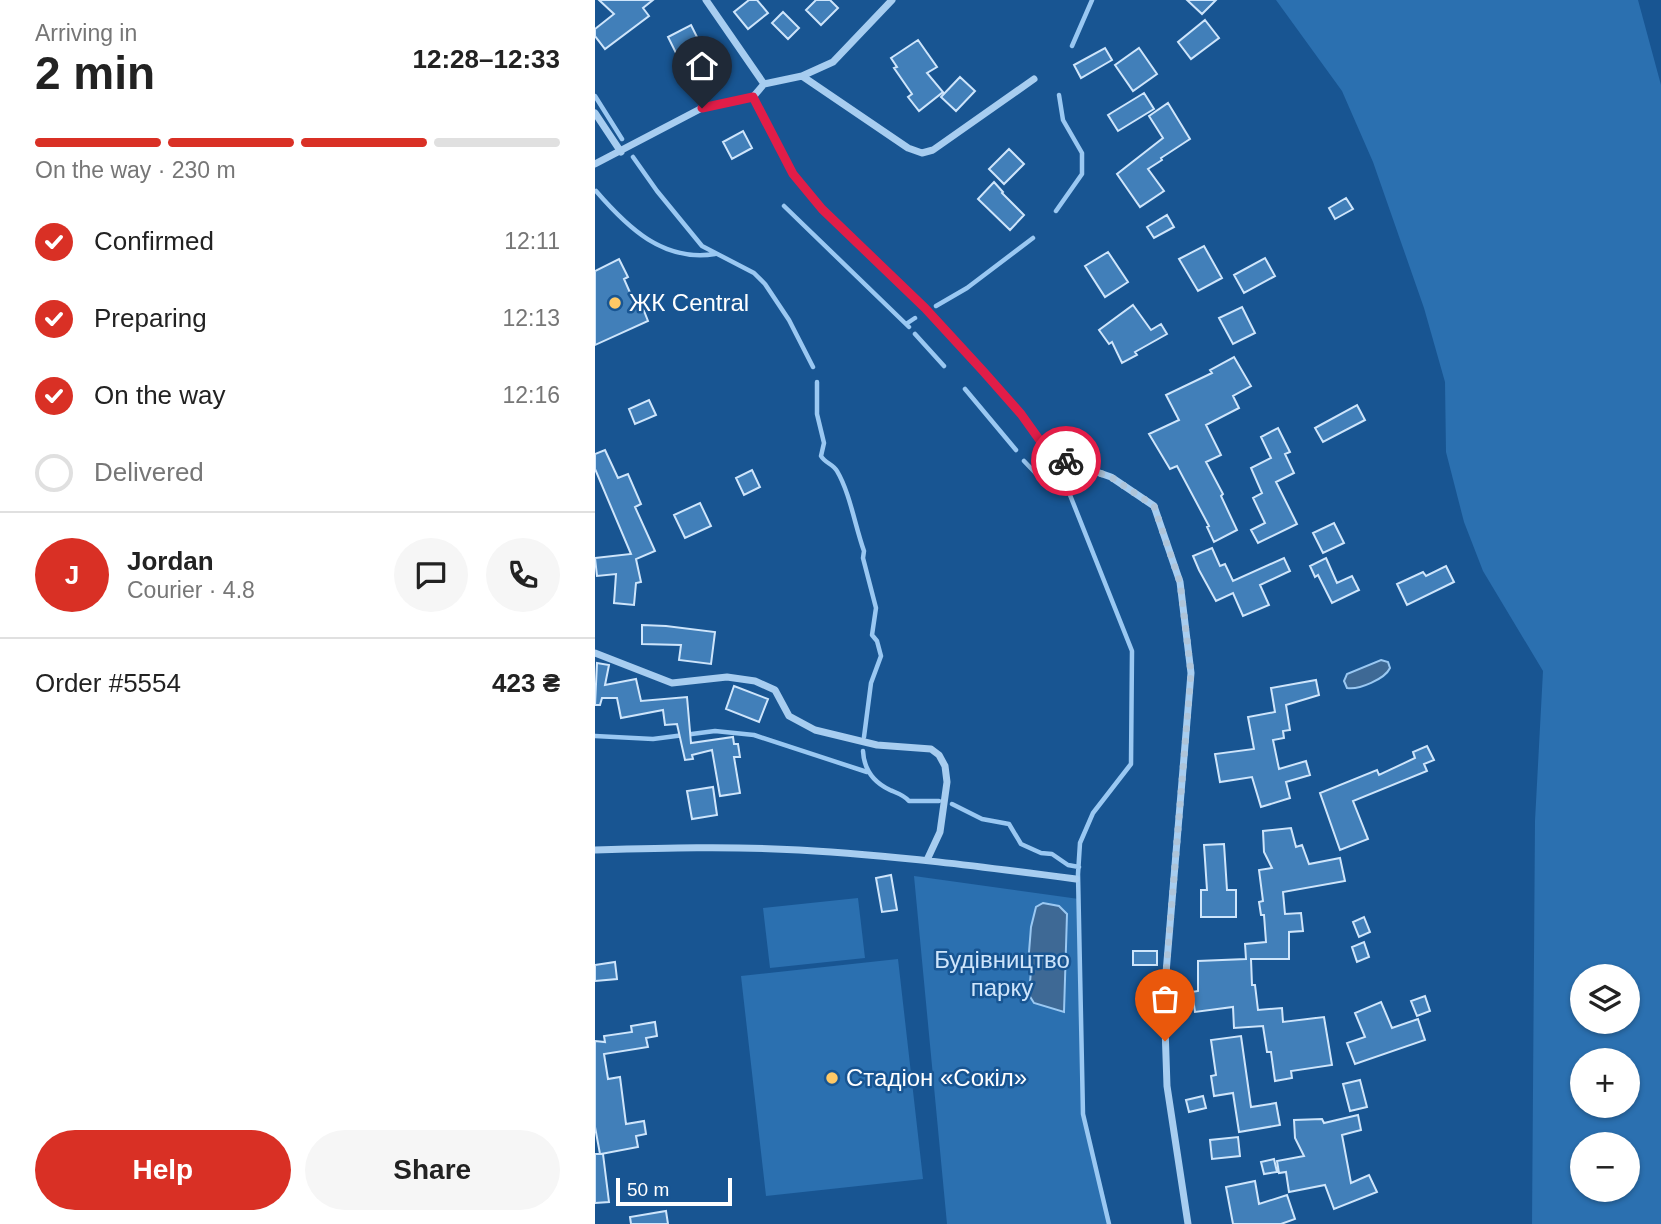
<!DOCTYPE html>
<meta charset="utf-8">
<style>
body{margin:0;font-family:Arial,sans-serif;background:#f6f6f6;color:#222;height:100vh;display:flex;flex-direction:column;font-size:26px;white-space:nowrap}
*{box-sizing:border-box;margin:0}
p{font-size:23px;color:#767676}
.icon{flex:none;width:38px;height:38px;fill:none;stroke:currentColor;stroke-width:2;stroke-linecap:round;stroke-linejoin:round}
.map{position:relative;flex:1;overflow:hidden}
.details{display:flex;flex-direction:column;background:#fff;width:595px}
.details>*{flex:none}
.controls{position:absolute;left:975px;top:964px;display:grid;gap:14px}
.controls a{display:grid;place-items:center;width:70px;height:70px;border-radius:50%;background:#fff;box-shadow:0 2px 5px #0004;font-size:35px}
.scale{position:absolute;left:21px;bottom:18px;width:116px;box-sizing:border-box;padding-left:7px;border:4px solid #fff;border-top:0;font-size:19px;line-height:24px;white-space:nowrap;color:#fff;-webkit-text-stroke:5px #185592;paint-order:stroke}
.pin{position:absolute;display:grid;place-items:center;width:60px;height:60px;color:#fff;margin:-72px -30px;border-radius:50% 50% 50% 0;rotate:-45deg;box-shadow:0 0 7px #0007}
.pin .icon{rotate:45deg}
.courier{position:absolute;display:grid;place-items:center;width:70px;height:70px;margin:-35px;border:5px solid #e11d48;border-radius:50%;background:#fff;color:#222;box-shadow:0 2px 9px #0007}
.overview em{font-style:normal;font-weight:800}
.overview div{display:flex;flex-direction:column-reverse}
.overview{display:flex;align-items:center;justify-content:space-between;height:119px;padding:0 35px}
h1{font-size:46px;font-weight:800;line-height:52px}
.bar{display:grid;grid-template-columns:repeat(4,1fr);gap:10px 7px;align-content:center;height:84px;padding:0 35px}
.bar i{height:9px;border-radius:5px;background:#e0e0e0}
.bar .active{background:#d93025}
.bar p{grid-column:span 4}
.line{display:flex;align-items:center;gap:18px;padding:0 35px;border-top:2px solid #e0e0e0}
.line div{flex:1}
.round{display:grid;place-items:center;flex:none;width:74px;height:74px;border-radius:37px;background:#f6f6f6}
ol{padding:0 35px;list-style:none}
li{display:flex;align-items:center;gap:21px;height:77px}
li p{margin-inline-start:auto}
li .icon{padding:7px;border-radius:50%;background:#d93025;color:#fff;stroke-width:4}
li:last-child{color:#767676}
li i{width:38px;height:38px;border:4px solid #e0e0e0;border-radius:50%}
.button{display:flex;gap:14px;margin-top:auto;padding:14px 35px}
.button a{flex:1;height:80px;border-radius:42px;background:#d93025;color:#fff;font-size:28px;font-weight:800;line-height:80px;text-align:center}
.button a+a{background:#f6f6f6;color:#222}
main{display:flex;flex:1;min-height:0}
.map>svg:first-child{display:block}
.green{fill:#2b70b0;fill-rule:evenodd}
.water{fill:#3e6995;stroke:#9ac8f2;stroke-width:2}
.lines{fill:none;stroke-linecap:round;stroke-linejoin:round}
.stream{stroke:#9ac8f2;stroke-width:4.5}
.building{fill:#417fb9;stroke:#cee5fb;stroke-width:2}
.street{stroke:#a7cdf0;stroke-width:7}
.done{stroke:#aec4d9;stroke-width:7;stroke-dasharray:0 12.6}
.route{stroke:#e11d48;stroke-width:9}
.poi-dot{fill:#ffc966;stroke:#185592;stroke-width:2.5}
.labels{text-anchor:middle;stroke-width:5;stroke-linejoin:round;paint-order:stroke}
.poi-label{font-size:24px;fill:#fff;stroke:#185592;text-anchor:start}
.park-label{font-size:24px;fill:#cee5fb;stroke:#185592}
</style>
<main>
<section class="details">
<div class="overview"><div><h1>2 min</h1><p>Arriving in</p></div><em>12:28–12:33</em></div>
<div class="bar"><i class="active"></i><i class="active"></i><i class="active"></i><i></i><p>On the way · 230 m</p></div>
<ol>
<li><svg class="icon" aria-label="check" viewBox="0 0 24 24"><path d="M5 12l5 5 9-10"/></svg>Confirmed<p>12:11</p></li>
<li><svg class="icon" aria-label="check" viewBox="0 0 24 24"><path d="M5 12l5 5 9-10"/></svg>Preparing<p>12:13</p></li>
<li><svg class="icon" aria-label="check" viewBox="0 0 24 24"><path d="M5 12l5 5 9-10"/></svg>On the way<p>12:16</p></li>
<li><i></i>Delivered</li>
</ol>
<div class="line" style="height:126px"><b class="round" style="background:#d93025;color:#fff">J</b><div><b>Jordan</b><p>Courier · 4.8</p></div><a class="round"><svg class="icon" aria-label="chat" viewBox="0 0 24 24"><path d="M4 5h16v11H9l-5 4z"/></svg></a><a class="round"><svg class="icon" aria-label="phone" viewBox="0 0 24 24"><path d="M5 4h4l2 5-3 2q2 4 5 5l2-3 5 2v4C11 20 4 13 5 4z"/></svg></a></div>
<div class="line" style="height:91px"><div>Order #5554</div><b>423 ₴</b></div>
<div class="button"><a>Help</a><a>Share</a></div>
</section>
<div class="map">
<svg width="1066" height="1224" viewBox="0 0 1066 1224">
<rect width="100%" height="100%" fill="#185592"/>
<path class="green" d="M681,0H1043L1066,85V1224H937L940,821L948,671L888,571L869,522L851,452L850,382L829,308L778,162L747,91ZM1032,976V1022H987V976ZM1032,1060V1106H987V1060ZM1032,1144V1190H987V1144Z
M319,876L484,899L489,1112L516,1224H352Z
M263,898L270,958L175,968L168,908Z
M303,959L328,1179L171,1196L146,976Z"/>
<path class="water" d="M786,660L793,662L795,668C790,679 764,690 752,688L749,681L752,674Z
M448,903L464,906L472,914L469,1012L439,1003L434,995L436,970L434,952L436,927L441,907Z"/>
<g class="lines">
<path class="stream" d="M477,46L497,0
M0,96L27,139
M38,157L62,191L107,246L159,273L170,284L194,320L218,367
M1,191C33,228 68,262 120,254
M189,206L314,327
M461,211L487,174V153L468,120L464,95
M341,306L372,288L438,238
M311,324L320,318
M320,334L349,366
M222,382V414L229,443L226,456C230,463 238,464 242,471C255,493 260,526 269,551L268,558L281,608L277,635L282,641L286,656L276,683L269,737
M370,389L421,450
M429,461L451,484L473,490L537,651L536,764L498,813L485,843L483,874L488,1114L514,1224
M0,736L58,739L120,731L159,735L272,772
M268,751C269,770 278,782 295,790C302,793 309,795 314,801H344
M357,804L387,819L414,824L426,844L446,853L457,854L473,865L484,867"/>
</g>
<path class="building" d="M4,0H58L48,8L54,16L10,49L0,36V29L19,14Z
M154,0H162L173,13L153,29L139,12Z
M221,0H235L243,8L226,25L211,10Z
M592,0H621L607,14Z
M188,12L204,28L193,39L177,23Z
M610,20L624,38L596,59L583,42Z
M96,25L107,47L84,59L73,37Z
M323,40L342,67L332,73L348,92L324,111L313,97L317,94L299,68L302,67L296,58Z
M510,48L517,60L486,78L479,65Z
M544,48L562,74L538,91L520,65Z
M365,77L380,91L361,111L346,97Z
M549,93L559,109L523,131L513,115Z
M573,103L595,139L566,158L567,160L553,169L569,191L545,207L522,174L568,138L554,116Z
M148,131L157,148L137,159L128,142Z
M414,149L429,164L409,184L394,169Z
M399,182L408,192L407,193L429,215L415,230L383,199Z
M751,198L758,209L740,219L734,208Z
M572,215L579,227L559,238L552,227Z
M609,246L627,278L603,291L584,259Z
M513,252L533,282L510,297L490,266Z
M670,258L680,276L649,293L639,275Z
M24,259L33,277L29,279L40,304L45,301L53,321L0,345V271Z
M538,305L556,330L566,324L572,334L540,352L542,355L527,363L517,342L514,344L504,330Z
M647,307L660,333L638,344L624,318Z
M639,357L656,386L638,396L644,408L611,425L626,455L611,462L628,494L626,496L642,530L619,542L612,527L614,526L582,466L575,469L554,434L584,420L571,395L617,373L615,370Z
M54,400L61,415L40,424L34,409Z
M762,405L770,420L728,442L720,428Z
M683,428L695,452L690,454L699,473L681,482L702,524L663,543L656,530L670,523L658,498L667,493L656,468L676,458L666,437Z
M10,450L23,478L33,474L46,504L40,507L60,551L41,559L46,582L41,583L39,605L19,603L21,574L2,576L0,558L36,554L0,469V454Z
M157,470L165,487L149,495L141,478Z
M105,503L116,526L90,538L79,515Z
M739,523L749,543L728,553L718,533Z
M617,548L625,566L630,564L638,581L689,558L695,571L665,585L674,605L648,616L638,593L621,601L604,570L598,556Z
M731,558L742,583L757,576L764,590L737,603L723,575L720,577L715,566Z
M851,566L859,582L812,605L802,584L828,572L831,576Z
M47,625L71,626L120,632L116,664L84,660L86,645L47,644Z
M2,663L14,665L10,685L41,679L46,701L92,697L96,743L138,737L139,744H143L145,757H139L145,793L125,796L117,750L97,755L98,759L90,760L82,724L70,725L68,710L26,718L22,698H7L5,705H0Z
M721,680L724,695L691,705L695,730L688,731L689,738L678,740L684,769L711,761L715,775L691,782L695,798L666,807L657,777L625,782L620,754L659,749L653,717L680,712L676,688Z
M139,686L173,699L164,722L131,709Z
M832,746L839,760L829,764L832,771L758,801L773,839L745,850L725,793L782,770L784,775L820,758L818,752Z
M118,787L122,815L97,819L92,791Z
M696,828L701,847L707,845L714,864L745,858L750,881L688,892L690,914L706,913L708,931L694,932V959H656L657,985H660L663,1010L687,1008L688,1022L729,1017L737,1065L696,1071L697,1078L680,1081L676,1052H672L668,1026L639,1028L638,1007L600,1012L597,992L603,991V961L651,959L650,944L671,942L669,915H666L664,902L668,901L664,870L677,868L669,852L668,831Z
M629,844L632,890H641V917H606V890H612L609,845Z
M296,875L302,910L287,912L281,878Z
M769,917L775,932L764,937L758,922Z
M769,942L774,957L762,962L757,947Z
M538,951H562V965H538Z
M20,962L22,979L0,981V965Z
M830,996L835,1011L822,1016L816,1001Z
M786,1002L797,1028L823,1019L830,1040L760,1064L752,1043L770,1037L760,1013Z
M60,1022L62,1036L51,1038L53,1047L9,1054L13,1079L25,1077L31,1124L49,1121L51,1134L41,1136L43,1147L6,1154H8L14,1202L0,1203V1154H5L0,1127V1041L10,1042L9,1036L37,1032L36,1026Z
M646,1036L656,1107L681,1103L685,1125L644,1132L638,1093L619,1096L616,1076L621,1075L616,1040Z
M765,1080L772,1107L755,1111L748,1084Z
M608,1096L611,1108L594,1112L591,1100Z
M763,1115L766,1130L747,1135L756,1183L774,1175L782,1192L739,1209L730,1185L694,1192L691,1172L684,1173L682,1161L709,1156L700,1138L699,1120L727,1119L729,1123Z
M643,1137L645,1156L617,1159L615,1140Z
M679,1159L682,1172L669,1174L666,1162Z
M660,1181L664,1204L692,1195L700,1219L686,1224H638L631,1187Z
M71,1211L73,1224H36L35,1217Z"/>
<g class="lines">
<path class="street" d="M111,0L169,84L158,97L198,174L227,209L330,308L388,371L426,414L456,456L516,477L559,506L585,582L596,673L569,997L572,1086L593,1224
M207,76L313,148L327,153L338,150L439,79
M169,84L207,76L238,62L297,0
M0,113L26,152
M0,164L107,108L158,97
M0,653L77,683L132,677L160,681L180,690L194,716L220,730L282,745L336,749L344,755L350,766L352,782L345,832L332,860
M0,850C68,848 136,846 204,850C297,855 389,867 481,879"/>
</g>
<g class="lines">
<path class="done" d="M471,461L516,477L559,506L585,582L596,673L569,997L570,1041"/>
<path class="route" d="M107,108L158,97L198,174L227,209L330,308L388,371L426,414L456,456L471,461"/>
</g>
<g class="poi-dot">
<circle cx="20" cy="303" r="7"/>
<circle cx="237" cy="1078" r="7"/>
</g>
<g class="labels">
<g class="poi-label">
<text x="34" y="311">ЖК Central</text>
<text x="251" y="1086">Стадіон «Сокіл»</text>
</g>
<g class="park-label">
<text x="407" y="968">Будівництво<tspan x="407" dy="28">парку</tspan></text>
</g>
</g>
</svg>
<div class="controls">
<a><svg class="icon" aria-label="layers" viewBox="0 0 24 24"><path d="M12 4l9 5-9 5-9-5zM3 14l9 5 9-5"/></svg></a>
<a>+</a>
<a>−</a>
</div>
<div class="scale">50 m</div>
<div class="pin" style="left:570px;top:1041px;background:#ea580c"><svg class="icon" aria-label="bag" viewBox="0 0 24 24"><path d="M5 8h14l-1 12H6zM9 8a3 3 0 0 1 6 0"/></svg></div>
<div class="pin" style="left:107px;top:108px;background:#1f2937"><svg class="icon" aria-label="home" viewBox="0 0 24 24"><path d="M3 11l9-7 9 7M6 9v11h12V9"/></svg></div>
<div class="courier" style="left:471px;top:461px"><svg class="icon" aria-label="bike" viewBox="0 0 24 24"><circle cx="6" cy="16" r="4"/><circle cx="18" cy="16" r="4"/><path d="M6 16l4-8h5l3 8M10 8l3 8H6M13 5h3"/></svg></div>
</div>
</main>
